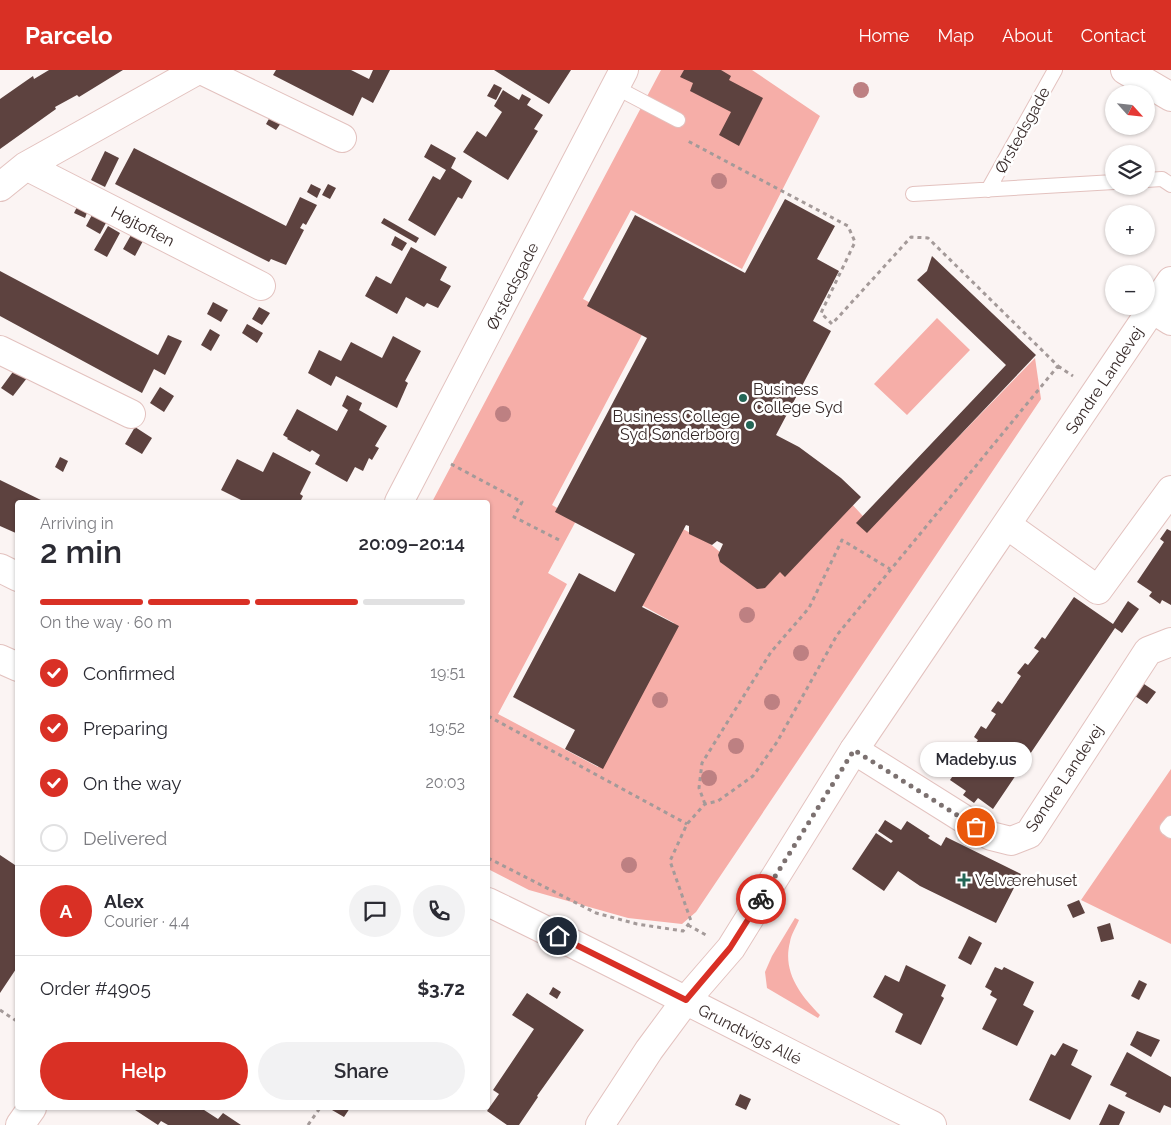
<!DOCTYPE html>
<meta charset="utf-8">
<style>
body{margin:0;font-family:Raleway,sans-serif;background:#f2f2f3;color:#2b2b33;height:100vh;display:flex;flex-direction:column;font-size:19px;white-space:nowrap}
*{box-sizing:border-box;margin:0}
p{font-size:16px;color:#7c7c81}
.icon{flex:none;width:28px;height:28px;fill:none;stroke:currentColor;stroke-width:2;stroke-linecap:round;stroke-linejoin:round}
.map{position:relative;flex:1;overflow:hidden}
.sheet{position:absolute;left:15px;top:430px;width:475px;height:610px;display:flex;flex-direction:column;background:#fff;border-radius:5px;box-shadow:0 1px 4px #0004}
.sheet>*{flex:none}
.needle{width:32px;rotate:117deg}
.controls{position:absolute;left:1105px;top:15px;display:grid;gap:10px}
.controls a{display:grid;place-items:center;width:50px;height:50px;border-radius:50%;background:#fff;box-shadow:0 1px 4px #0004;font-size:25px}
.pin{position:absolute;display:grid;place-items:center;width:42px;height:42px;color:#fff;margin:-21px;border:2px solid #fff;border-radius:50%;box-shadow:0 1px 5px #0007}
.courier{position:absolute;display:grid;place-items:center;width:50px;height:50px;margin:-25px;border:4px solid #d93025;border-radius:50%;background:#fff;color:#222;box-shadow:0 1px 6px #0007}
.bubble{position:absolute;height:35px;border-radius:18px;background:#fff;box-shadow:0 1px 4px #0004;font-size:16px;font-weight:600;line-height:35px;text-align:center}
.headline em{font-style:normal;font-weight:600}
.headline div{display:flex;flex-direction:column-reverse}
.headline{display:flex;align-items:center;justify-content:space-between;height:85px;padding:0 25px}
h1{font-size:32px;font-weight:600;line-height:38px}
.bar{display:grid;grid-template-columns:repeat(4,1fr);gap:8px 5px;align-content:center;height:60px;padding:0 25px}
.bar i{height:6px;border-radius:4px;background:#e1e1e2}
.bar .active{background:#d93025}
.bar p{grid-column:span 4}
.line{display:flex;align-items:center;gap:12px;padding:0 25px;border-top:1px solid #e1e1e2}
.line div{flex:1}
.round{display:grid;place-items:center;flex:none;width:52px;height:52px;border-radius:26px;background:#f2f2f3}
ol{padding:0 25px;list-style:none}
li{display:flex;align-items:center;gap:15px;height:55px}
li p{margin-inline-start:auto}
li .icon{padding:5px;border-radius:50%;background:#d93025;color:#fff;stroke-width:4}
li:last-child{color:#7c7c81}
li i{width:28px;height:28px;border:2px solid #e1e1e2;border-radius:50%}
.button{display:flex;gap:10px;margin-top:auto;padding:10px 25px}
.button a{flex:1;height:58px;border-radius:30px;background:#d93025;color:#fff;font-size:20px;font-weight:600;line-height:58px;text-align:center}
.button a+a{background:#f2f2f3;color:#2b2b33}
header{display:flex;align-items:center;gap:30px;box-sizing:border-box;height:70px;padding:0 25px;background:#d93025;color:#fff}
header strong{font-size:24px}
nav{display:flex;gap:28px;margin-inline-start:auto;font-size:18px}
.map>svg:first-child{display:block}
.green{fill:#f6aea8}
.building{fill:#5d423f}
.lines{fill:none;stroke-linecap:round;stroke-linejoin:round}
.service-casing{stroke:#e3c2bf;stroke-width:16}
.minor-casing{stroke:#e3c2bf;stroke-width:30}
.tertiary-casing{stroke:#e3c2bf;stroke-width:30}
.path{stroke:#a49a99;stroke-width:3;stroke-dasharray:4 4;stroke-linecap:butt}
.service{stroke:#fff;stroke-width:14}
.minor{stroke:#fff;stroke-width:28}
.tertiary{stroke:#fff;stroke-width:28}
.tree{fill:#bd8082}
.done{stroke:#7c7170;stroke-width:5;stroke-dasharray:0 9}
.route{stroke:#d93025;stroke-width:6}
.poi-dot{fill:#236656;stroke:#fff;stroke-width:2}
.labels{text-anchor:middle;stroke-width:5;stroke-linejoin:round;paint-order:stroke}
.street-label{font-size:16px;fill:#372a29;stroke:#fff}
.poi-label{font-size:16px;fill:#372a29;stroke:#fff;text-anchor:start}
</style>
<header>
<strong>Parcelo</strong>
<nav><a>Home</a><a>Map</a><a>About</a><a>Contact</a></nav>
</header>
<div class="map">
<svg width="1171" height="1055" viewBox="0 0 1171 1055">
<rect width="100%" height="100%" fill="#fbf4f3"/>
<path class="green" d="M661,0H752L820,46L742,199L631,140L583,229L644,261L552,435L577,449L548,503L567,514L498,644L598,697L674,553L638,533L679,457L708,472L759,515L850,432L872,456L1035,288L1041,329L696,842L682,854L628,848L529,820L488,799V432H432Z
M937,248L970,280L907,345L874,314Z
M1171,699V874L1081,830Z
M795,848L799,850C796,857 791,865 790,872C782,902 801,926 820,945L818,948L767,918L765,902L772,886Z"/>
<path class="building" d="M49,0H123L79,27L77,25L55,37L56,39L0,79V29L33,6L34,9Z
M276,0H351L369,9L373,0H390L373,33L362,27L353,46L273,5Z
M494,0H571L549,34Z
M684,0H721L731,6L729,10L763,28L739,76L719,65L731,42L690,21L693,13L680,7Z
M494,14L502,18L496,30L487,26Z
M503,20L519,30L522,24L531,29L527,35L543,45L534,59L538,61L508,110L463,82L477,61L486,67L502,42L494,36Z
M270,47L281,53L276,60L266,54Z
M431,74L456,88L451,98L472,111L462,129L458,127L435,166L408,150L433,106L440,110L446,100L424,87Z
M134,78L286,156L300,127L317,135L306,155L303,153L300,158L304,160L286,195L271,189L269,192L115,114Z
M105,81L119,88L105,117L91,110Z
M311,114L321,119L317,128L307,122Z
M328,114L336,118L330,129L322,125Z
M785,129L835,156L817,189L839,201L813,251L831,261L776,365L799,377L841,408L861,427L785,507L780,502L765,518L757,519L720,492L718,485L723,474L717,471L712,475L689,464V456L686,455L642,537L679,556L603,699L565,679L575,660L513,627L579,503L615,522L635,484L555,442L647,268L587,236L635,145L745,203Z
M78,135L88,140L85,148L74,143Z
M93,143L107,151L100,164L86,156Z
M384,148L419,168L416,173L381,153Z
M108,156L120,163L107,187L94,180Z
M131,165L143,171L135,186L123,179Z
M395,166L407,173L402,181L391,175Z
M411,177L447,197L440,210L451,216L438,238L427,233L424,237L406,227L397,244L365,226L376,206L391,214Z
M932,186L1036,285L867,463L856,453L1006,295L917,210L927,201Z
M0,201L158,285L168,265L182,271L165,305L154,299L142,323L0,246Z
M213,232L228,240L221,252L207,244Z
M259,237L270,243L262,255L252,249Z
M247,254L263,263L257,273L242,263Z
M210,259L220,265L211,281L201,275Z
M393,266L421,281L405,311L408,313L397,338L336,306L331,316L308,303L319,280L341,291L351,272L382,288Z
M15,299L27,308L13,326L1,318Z
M160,317L174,326L164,342L150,333Z
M347,325L362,333L359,340L387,356L375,376L379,378L372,390L369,388L363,401L355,397L347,412L315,394L320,385L312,380L310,382L287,369L288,368L283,365L297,339L337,361L348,340L342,336Z
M135,357L152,368L142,384L125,374Z
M273,382L311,402L300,424L303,426L300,432H245L221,420L237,389L263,402Z
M60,387L68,391L63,402L55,397Z
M0,410L45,432H18V464L0,456Z
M1167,459L1171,461V535L1162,530L1160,534L1149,526L1152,522L1137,512L1164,472L1160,469Z
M1074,527L1113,554L1128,531L1139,539L1122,563L1115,558L993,739L978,728L974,733L963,725L966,721L950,710L978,670L974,667L981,656L986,659L996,644L991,641L998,631L1002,634L1021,606L1017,603L1025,593L1028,595L1039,581L1034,578L1042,567L1045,569Z
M1144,614L1156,622L1147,634L1135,626Z
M885,750L901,760L907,751L930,766L928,768L941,776L946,767L1021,804L996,853L920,816L898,801L884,821L852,799L876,763L891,773L893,771L878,761Z
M0,785L18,797V896L0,923Z
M1079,830L1085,843L1073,848L1067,835Z
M1110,853L1114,869L1101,872L1097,857Z
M969,866L982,873L971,895L958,888Z
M906,895L946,915L941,926L944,928L921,975L895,962L903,944L873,927L885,905L899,912Z
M995,897L1002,900L1004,897L1034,912L1023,935L1034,941L1017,976L982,959L997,929L990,925L992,921L985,917Z
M1139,910L1147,914L1139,930L1131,926Z
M553,917L561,922L557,929L549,924Z
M527,923L584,960L537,1026L538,1027L519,1055H507L487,1041L499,1024L493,1020L534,959L512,945Z
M1137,961L1160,970L1151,987L1130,975Z
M1063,973L1078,980L1071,995L1092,1006L1070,1050L1029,1030L1051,984L1055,986Z
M1127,982L1171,1007V1038L1164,1035L1160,1043L1125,1026L1127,1023L1110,1015Z
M740,1024L751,1029L746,1040L735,1035Z
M1109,1034L1125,1042L1119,1055H1099Z
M132,1038H201L218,1049L223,1043L241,1055H168L161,1051L158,1055Z
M334,1038H350L344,1047L332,1040Z"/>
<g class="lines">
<defs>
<path id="service" d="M615,17L678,50
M1146,110L1162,109L1171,115
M988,120L1055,0
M913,124L1114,112
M1171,753L1167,758L1171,761"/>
<path id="minor" d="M201,0L342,68
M1125,0L1171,27
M26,96L261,216
M0,117L26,96L198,0
M1152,239L1171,251
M0,280L131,344
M399,432L624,0
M1007,455L1098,520L1171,420
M0,498L18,507
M854,680L991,766L1011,771L1029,764L1148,581L1171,572
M20,1055L32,1038"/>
<path id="tertiary" d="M0,589L18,597
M488,832C637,904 783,981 932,1055
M600,1055L649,980L686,930L731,878L854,680L1171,211"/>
</defs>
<use href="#service" class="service-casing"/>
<use href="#minor" class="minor-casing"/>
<use href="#tertiary" class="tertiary-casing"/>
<path class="path" d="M1058,296L1073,306
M451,394L522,432L514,447L561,471
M488,646L687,754
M705,734L699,718L702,693L771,582L809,538L842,470L890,499
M488,788L596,843L637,854L683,861L691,851L670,791L687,754L705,734L718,731L753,706L777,672L837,565L1058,296L928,168L911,167L832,254L821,243L855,172L848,156L686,70
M688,855L706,865
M0,940L18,952
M308,1055L320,1038"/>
<use href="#service" class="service"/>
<use href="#minor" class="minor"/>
<use href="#tertiary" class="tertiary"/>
</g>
<g class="tree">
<circle cx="861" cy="20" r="8"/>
<circle cx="719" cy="111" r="8"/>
<circle cx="503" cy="344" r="8"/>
<circle cx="747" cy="545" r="8"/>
<circle cx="801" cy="583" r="8"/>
<circle cx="660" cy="630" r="8"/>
<circle cx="772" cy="632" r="8"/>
<circle cx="736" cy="676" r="8"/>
<circle cx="709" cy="708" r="8"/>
<circle cx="629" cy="795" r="8"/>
</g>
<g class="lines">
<path class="done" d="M761,829L854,680L976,757"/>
<path class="route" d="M558,866L686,930L730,878L761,829"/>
</g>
<g class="poi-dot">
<circle cx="743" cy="328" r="5"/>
<circle cx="750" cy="355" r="5"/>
<path d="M961.5 802.5h5v5h5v5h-5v5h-5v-5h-5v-5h5z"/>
</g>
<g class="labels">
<g class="street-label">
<text transform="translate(1022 60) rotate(-61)" y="6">Ørstedsgade</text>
<text transform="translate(143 156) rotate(27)" y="6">Højtoften</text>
<text transform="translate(512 216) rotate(-63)" y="6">Ørstedsgade</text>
<text transform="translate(1104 310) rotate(-56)" y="6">Søndre Landevej</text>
<text transform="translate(1064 708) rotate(-56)" y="6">Søndre Landevej</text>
<text transform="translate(750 964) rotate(27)" y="6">Grundtvigs Allé</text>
</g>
<g class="poi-label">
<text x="753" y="325">Business<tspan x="753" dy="18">College Syd</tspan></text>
<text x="740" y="352" text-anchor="end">Business College<tspan x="740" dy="18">Syd Sønderborg</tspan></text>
<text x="975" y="816">Velværehuset</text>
</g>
</g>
</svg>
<div class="controls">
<a><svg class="needle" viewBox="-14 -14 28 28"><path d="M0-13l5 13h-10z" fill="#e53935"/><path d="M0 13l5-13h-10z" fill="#7c7c81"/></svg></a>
<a><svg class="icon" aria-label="layers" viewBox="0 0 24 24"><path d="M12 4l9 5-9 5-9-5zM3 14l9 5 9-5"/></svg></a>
<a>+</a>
<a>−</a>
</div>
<div class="pin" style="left:976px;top:757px;background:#ea580c"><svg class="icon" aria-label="bag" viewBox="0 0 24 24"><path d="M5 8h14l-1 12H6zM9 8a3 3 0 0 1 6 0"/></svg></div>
<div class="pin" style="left:558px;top:866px;background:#1f2937"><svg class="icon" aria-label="home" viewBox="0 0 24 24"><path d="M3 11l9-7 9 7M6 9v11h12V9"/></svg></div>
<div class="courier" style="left:761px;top:829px"><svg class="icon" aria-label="bike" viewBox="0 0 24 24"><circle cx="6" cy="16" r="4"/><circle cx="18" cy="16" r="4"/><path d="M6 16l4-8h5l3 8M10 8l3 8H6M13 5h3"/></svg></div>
<div class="bubble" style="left:920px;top:672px;width:112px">Madeby.us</div>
<section class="sheet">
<div class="headline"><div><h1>2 min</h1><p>Arriving in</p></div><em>20:09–20:14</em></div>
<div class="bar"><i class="active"></i><i class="active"></i><i class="active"></i><i></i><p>On the way · 60 m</p></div>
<ol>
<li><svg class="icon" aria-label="check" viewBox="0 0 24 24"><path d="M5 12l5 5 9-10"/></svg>Confirmed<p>19:51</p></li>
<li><svg class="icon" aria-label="check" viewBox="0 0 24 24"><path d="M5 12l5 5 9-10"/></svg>Preparing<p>19:52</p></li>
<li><svg class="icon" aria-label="check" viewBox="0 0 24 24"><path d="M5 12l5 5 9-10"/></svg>On the way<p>20:03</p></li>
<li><i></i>Delivered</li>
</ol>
<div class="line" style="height:90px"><b class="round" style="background:#d93025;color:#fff">A</b><div><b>Alex</b><p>Courier · 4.4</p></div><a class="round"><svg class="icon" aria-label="chat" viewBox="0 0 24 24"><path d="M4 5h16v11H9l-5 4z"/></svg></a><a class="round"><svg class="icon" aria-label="phone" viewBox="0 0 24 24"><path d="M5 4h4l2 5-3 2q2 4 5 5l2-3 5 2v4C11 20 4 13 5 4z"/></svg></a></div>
<div class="line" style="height:65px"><div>Order #4905</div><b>$3.72</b></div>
<div class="button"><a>Help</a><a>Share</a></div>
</section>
</div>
